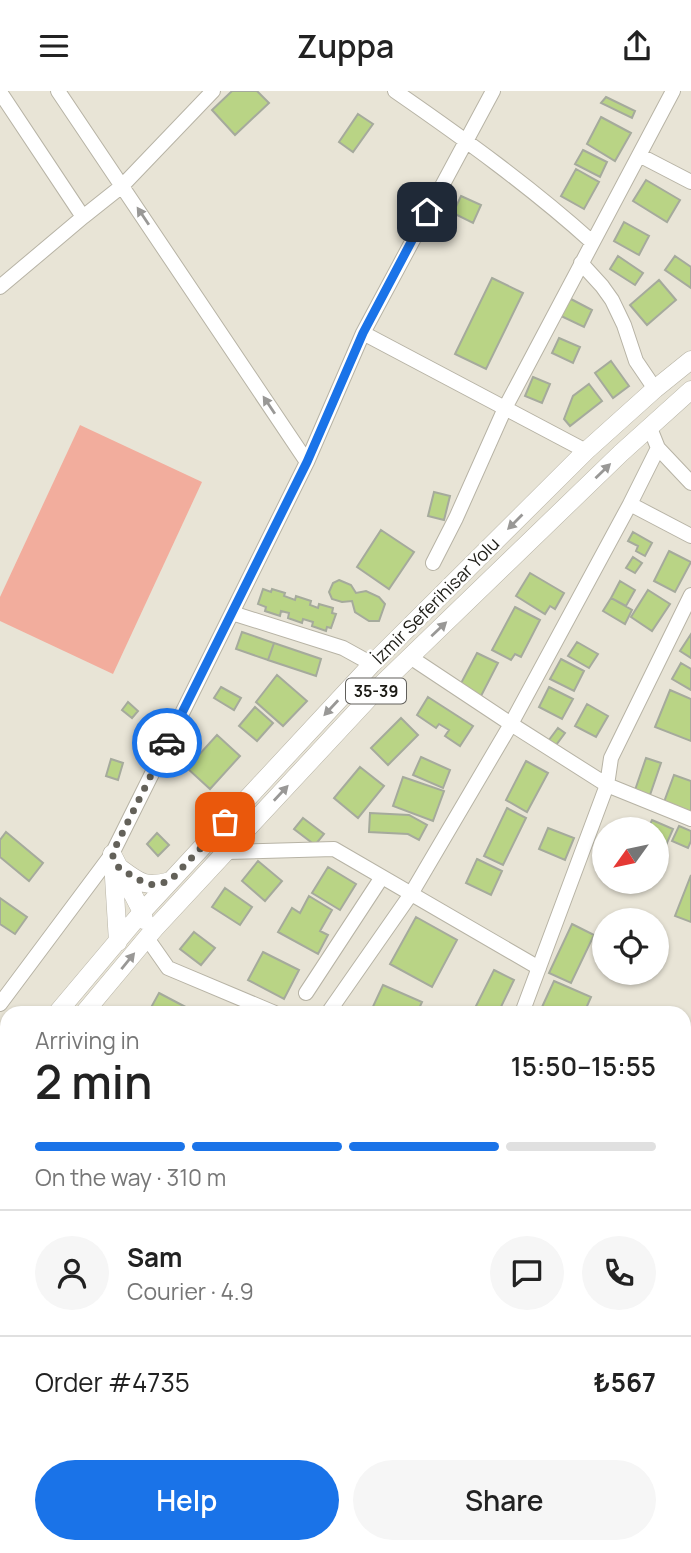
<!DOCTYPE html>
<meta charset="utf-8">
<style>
body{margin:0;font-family:Manrope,sans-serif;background:#f6f6f6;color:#222;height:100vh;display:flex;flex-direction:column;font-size:26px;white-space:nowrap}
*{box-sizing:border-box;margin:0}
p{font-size:23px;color:#767676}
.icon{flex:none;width:38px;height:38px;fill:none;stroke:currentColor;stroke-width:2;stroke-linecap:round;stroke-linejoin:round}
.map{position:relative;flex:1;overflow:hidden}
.panel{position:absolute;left:0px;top:915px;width:691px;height:548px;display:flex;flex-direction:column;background:#fff;border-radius:21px 21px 0 0;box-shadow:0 2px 5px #0004}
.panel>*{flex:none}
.needle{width:46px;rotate:237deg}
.tools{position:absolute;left:592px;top:726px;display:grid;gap:14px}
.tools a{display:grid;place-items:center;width:77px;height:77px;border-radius:50%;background:#fff;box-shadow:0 2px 5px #0004;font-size:35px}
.pin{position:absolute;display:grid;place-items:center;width:60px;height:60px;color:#fff;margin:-30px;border-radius:14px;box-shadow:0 4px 10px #0006}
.courier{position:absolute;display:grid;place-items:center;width:70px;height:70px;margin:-35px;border:5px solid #1a73e8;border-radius:50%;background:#fff;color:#222;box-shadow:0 2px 9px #0007}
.headline em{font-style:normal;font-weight:600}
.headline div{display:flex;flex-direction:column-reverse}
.headline{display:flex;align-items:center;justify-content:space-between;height:119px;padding:0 35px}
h1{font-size:46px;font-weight:600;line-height:52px}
.bar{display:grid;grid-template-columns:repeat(4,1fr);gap:10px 7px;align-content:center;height:84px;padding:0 35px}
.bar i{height:9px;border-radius:5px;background:#e0e0e0}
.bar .on{background:#1a73e8}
.bar p{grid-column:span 4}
.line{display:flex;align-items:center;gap:18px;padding:0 35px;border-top:2px solid #e0e0e0}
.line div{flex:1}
.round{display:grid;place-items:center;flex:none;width:74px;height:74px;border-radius:37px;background:#f6f6f6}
.primary-button{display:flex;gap:14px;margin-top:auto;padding:14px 35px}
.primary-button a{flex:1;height:80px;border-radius:42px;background:#1a73e8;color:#fff;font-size:28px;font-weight:600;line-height:80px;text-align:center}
.primary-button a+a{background:#f6f6f6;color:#222}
header{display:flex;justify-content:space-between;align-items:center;height:91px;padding:0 35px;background:#fff;font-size:32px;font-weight:600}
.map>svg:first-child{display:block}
.green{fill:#f2ad9d}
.building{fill:#b9d485;stroke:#a5aa9c;stroke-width:2}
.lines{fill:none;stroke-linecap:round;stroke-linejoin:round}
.minor-casing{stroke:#b7b3a5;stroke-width:16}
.major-casing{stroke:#b7b3a5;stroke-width:19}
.minor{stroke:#fff;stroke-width:14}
.major{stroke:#fff;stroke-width:18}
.oneway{fill:#999896}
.done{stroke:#636159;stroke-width:7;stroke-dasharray:0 12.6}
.route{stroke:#1a73e8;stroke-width:9}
.labels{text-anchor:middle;stroke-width:5;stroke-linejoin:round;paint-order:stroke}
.shield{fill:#fff;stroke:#605f5b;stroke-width:2}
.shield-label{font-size:16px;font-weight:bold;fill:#1c1b15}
.street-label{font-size:18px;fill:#1c1b15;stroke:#fff}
</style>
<header><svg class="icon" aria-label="menu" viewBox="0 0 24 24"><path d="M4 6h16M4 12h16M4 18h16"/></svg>Zuppa<svg class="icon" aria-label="share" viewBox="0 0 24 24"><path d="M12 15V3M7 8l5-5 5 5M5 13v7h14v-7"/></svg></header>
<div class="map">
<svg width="691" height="1462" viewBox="0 0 691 1462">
<rect width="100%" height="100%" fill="#e8e4d6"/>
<path class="green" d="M80,334L202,391L113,583L0,530V506Z"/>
<path class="building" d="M232,0H257L269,12L235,44L212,19Z
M606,6L635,20L632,27L601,12Z
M358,23L373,33L353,61L339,51Z
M601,26L631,42L615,70L587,53Z
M583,59L607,71L600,86L575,73Z
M576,78L599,91L584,118L561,105Z
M646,89L680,109L667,131L633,110Z
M461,105L481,114L473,132L453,122Z
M624,131L649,145L639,164L614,150Z
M618,165L643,182L635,194L610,178Z
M675,165L691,176V197L665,179Z
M492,187L523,202L486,278L455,263Z
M659,189L676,209L647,234L630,214Z
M569,207L592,219L584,236L561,225Z
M559,247L580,256L573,272L552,262Z
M611,270L629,295L613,307L595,282Z
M533,286L550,293L542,312L525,305Z
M589,293L602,310L570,335L564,328L573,305Z
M434,401L450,405L444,429L428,425Z
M381,439L414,461L389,498L357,476Z
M633,441L652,452L645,465L636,460L638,455L628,450Z
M669,460L691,471L675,501L654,490Z
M633,466L642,472L635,482L626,477Z
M530,482L564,502L555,518L550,515L545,523L516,505Z
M339,489L351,494L356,502L366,500L379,506L385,513L379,530H369L355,521L352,510L342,511L332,508L329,501L333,492Z
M620,490L635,499L626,515L611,507Z
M263,498L271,501L272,498L285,502L284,505L295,509L296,505L311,510L310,514L318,517L319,513L333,517L332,522L336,523L331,537L327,536L326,540L312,535L313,531L303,528L302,532L288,527L289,522L281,520L280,525L265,520L266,516L258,513Z
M648,499L670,513L652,540L631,526Z
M611,507L632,519L625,533L603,520Z
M515,516L540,529L521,566L515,563L511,569L492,559Z
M242,541L274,552L268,569L236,558Z
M691,543V567L680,560Z
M577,551L598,563L589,577L568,565Z
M274,552L321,568L316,585L268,569Z
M477,562L498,572L480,607L459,596Z
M561,568L584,580L574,600L550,588Z
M681,572L691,578V599L672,588Z
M277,584L307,610L283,635L256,611Z
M221,596L241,607L234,619L214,607Z
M549,596L573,608L562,628L539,616Z
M670,599L691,608V650L655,636Z
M428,606L473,635L460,655L445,645L449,639L439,633L436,637L417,624Z
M128,611L138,620L132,627L122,619Z
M587,613L608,625L596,646L575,635Z
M255,616L273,632L257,650L239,635Z
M401,627L418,644L388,674L371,657Z
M558,637L565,642L556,654L549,649Z
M217,644L240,665L210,698L187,677Z
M421,666L450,679L443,697L413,684Z
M646,667L661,672L650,704L635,699Z
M111,668L123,672L118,689L106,685Z
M526,670L548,682L527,721L506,709Z
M360,676L384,695L358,727L334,707Z
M674,684L691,690V721L664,711Z
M403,686L444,700L433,730L393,715Z
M507,717L526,727L503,774L484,765Z
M370,722L409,724L427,734L419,749L408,743L369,741Z
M303,727L324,743L315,754L294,738Z
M652,729L673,738L656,777V738H648Z
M679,735L691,740V750L688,757L672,750Z
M548,737L574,747L565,769L539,758Z
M6,741L43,772L29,790L0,766V749Z
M157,742L169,754L158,765L147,753Z
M477,768L502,780L491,804L466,792Z
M258,770L282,790L265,810L242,790Z
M328,776L356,793L340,819L312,802Z
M691,784V831L675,825Z
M225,797L252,816L240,834L212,816Z
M309,805L332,819L320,840L328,844L318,863L278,841L292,817L300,822Z
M0,807L27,826L15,843L0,833Z
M416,826L457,849L432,896L390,873Z
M572,833L594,844L571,892L549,882Z
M194,841L215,857L201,874L180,858Z
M263,861L299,879L284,908L248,889Z
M494,879L514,889L498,922H485L475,917Z
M554,890L591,906L584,922H556L542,916Z
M383,894L422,911L417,922H370Z
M159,902L197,922H148Z
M0,1405H4L6,1444H0Z"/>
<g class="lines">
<defs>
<path id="minor" d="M58,0L307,371
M395,0C463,47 531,96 592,151
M0,1L83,126
M639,64L691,91
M581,172L602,195L612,209L624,234L636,270L655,298
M0,196L83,126L122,95L213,0
M363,242L586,360
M650,337L658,357L630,413L691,445
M658,357L691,392
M433,472L456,427L505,317L673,0
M232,522L343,557L372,573
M410,566L511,633L607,694L691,728
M226,761L334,758L539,877
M147,847L168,877L275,922
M306,902L382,786
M0,913L112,763L307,371L363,242L493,0
M328,922L411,803L511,633L630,413
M522,922L607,694L611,667L691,504
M0,1152L7,1187
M0,1398H7
M39,1462V1456"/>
<path id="major" d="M112,763L142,821L144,829
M113,770L118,851
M120,777C140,792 146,797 170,790
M57,922L142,821L372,573L586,360L655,298L691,269
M84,922L156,836L382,593L621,362L691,299
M0,988L7,980
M0,1020L7,1012"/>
</defs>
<use href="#minor" class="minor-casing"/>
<use href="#major" class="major-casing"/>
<use href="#minor" class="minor"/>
<use href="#major" class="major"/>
</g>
<defs><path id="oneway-solid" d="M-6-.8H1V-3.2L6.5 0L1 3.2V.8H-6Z" transform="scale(1.75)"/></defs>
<g class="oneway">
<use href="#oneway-solid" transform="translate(143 125) rotate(-124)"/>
<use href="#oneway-solid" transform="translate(269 314) rotate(-124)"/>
<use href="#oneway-solid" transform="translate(603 380) rotate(-44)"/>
<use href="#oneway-solid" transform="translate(515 431) rotate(135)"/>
<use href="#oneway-solid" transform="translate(439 538) rotate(-43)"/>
<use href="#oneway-solid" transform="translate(331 617) rotate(133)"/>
<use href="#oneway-solid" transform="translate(281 702) rotate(-47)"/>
<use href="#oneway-solid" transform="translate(128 870) rotate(-51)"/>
</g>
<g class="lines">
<path class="done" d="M167,652L112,763L119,777L143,791L154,794L170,790L225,731"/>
<path class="route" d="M167,652L307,371L363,242L427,121"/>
</g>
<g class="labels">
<rect class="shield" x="346" y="587.5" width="60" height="25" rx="5"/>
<g class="shield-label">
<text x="376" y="606">35-39</text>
</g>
<g class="street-label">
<text transform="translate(436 510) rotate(-45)" y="6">İzmir Seferihisar Yolu</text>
</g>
</g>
</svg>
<div class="tools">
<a><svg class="needle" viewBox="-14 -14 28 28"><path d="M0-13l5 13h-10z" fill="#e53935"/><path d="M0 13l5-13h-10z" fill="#767676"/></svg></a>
<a><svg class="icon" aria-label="locate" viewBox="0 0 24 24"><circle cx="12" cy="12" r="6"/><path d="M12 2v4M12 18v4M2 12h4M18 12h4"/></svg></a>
</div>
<div class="pin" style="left:225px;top:731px;background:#ea580c"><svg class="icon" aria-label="bag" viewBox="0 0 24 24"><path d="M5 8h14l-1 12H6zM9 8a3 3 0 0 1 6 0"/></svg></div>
<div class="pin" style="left:427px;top:121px;background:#1f2937"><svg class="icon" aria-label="home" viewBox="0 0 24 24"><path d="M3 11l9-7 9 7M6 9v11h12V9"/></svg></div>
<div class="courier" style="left:167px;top:652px"><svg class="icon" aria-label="car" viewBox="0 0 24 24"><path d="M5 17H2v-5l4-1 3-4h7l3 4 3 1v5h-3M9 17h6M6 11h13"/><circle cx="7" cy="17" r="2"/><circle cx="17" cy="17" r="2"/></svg></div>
<section class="panel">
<div class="headline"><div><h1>2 min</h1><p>Arriving in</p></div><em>15:50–15:55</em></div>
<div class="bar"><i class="on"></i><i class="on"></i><i class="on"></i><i></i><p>On the way · 310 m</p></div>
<div class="line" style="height:126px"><a class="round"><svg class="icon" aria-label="person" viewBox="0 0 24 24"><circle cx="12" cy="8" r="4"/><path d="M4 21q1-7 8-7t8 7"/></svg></a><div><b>Sam</b><p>Courier · 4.9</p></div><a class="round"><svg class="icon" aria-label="chat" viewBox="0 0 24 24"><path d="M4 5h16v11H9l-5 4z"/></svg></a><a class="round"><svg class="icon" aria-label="phone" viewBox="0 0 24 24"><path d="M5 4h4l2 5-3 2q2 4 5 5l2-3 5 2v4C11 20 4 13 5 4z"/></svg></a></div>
<div class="line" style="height:91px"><div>Order #4735</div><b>₺567</b></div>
<div class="primary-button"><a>Help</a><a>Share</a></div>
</section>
</div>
